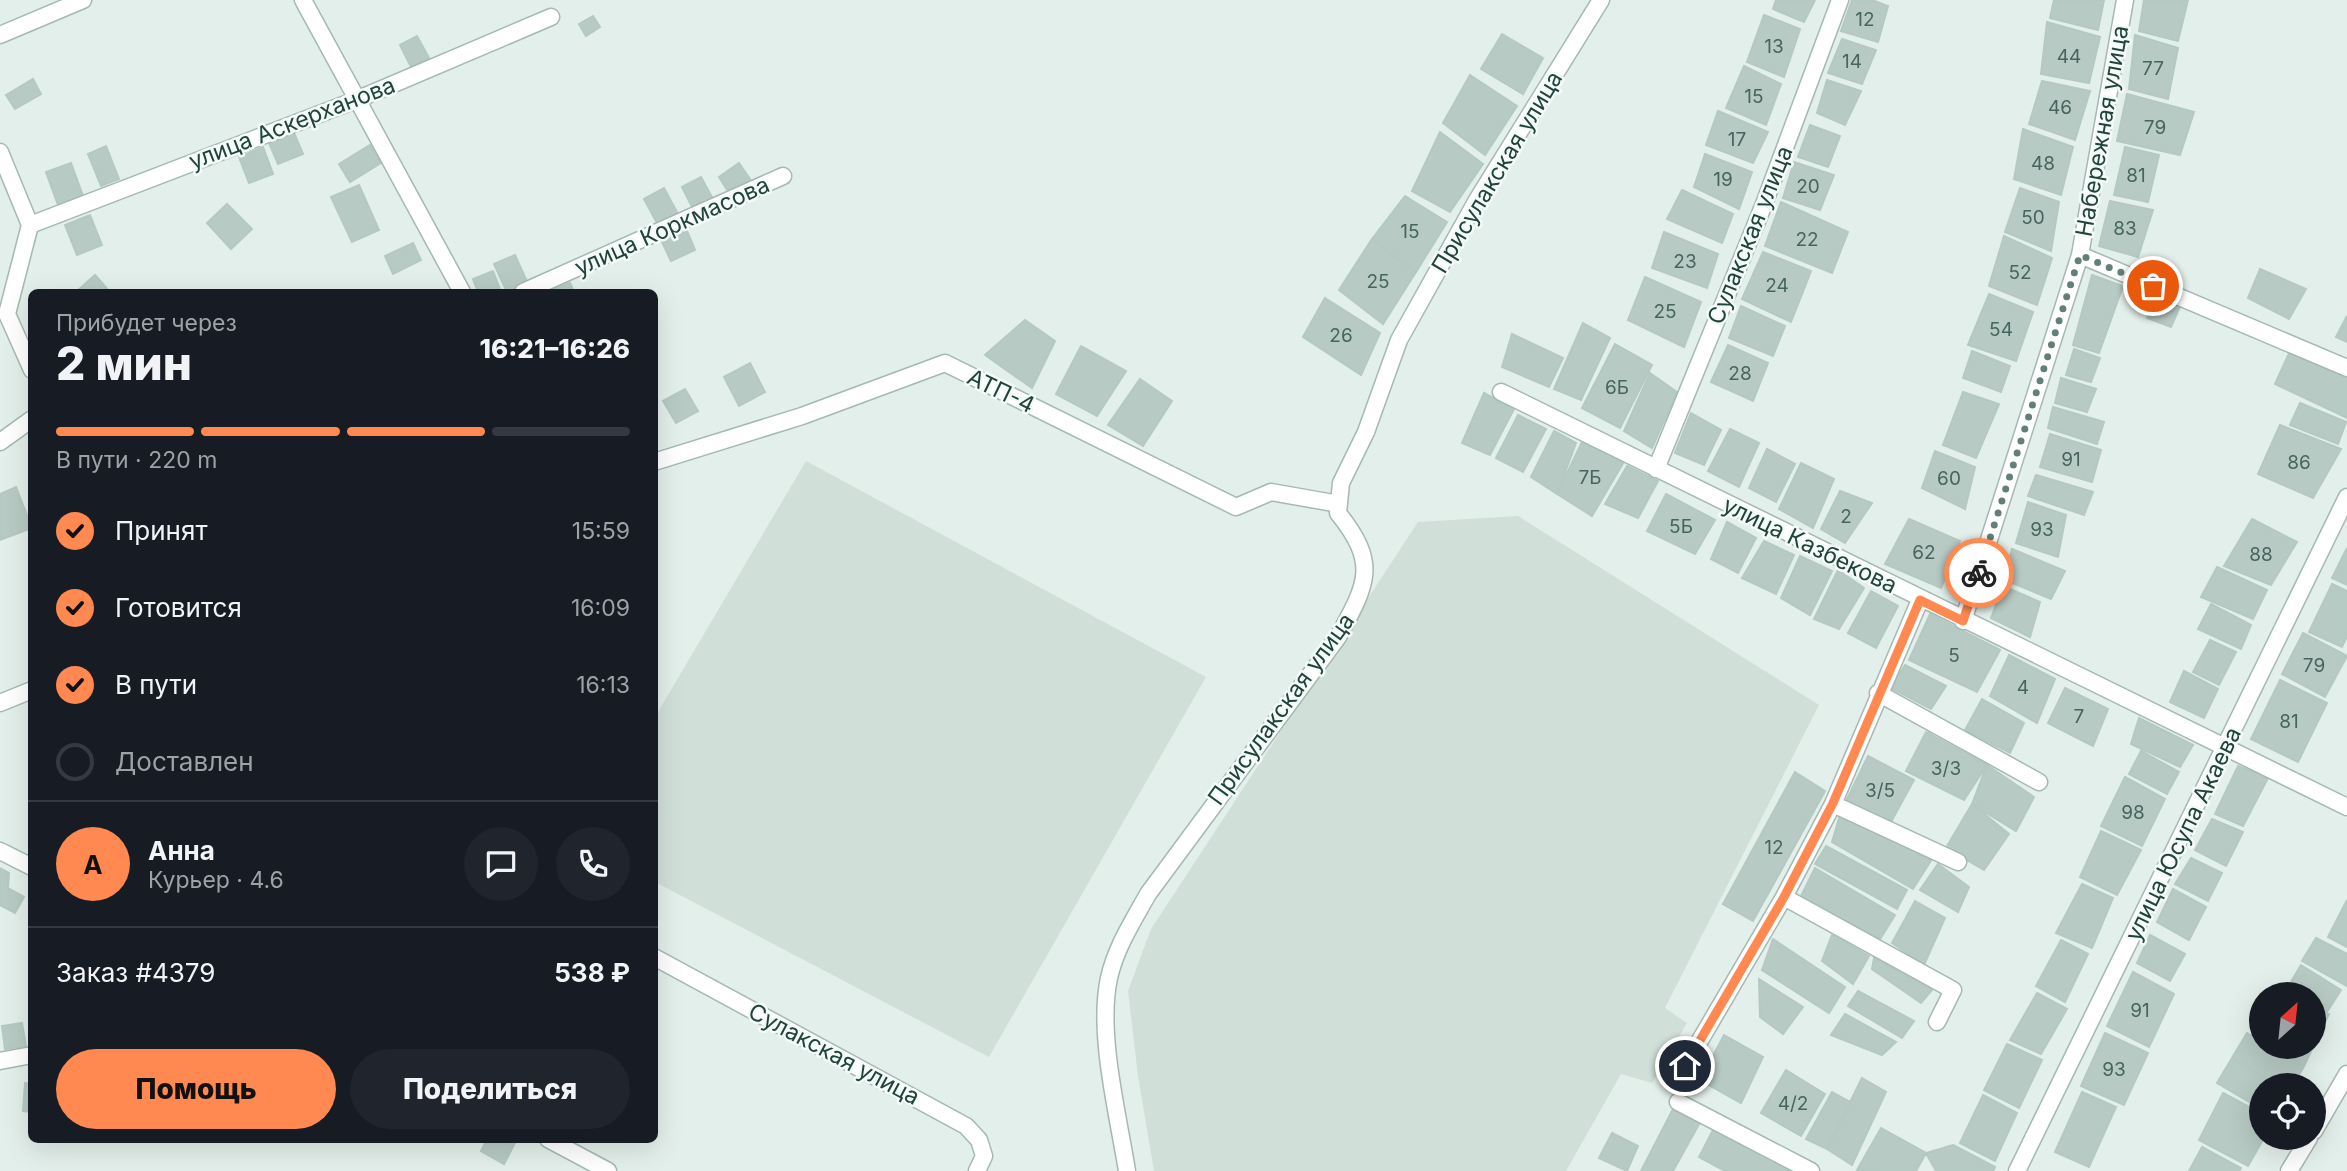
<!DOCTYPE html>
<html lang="ru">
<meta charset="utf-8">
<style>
body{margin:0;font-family:Inter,sans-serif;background:#20242c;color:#f1f3f6;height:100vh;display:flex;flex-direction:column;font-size:26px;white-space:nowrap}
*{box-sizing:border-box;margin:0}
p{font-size:23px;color:#9ea1a6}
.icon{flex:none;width:38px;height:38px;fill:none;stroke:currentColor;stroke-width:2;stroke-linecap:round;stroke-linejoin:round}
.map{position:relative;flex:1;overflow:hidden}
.sheet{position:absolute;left:28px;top:289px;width:630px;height:854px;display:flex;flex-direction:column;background:#171b24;border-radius:10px;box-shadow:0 7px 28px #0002}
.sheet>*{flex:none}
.needle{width:46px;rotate:27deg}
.controls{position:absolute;left:2249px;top:982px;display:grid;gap:14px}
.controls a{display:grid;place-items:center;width:77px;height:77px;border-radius:50%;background:#171b24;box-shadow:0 7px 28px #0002;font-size:35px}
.pin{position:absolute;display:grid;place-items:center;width:60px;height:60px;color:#fff;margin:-30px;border:4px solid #fff;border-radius:50%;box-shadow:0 2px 7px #0007}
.courier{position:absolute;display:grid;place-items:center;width:70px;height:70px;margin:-35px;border:5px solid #ff8950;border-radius:50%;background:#fff;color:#222;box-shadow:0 2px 9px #0007}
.head em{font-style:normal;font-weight:800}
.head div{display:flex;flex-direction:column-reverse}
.head{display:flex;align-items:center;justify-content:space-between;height:119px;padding:0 28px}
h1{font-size:46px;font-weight:800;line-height:52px}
.bar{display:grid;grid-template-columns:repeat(4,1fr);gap:10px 7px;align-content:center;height:84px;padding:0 28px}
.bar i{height:9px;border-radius:5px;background:#363941}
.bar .selected{background:#ff8950}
.bar p{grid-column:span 4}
.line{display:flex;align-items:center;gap:18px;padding:0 28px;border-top:2px solid #363941}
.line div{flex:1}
.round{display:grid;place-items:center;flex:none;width:74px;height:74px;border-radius:37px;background:#20242c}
ol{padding:0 28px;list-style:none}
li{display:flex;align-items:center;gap:21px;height:77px}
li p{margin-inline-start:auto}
li .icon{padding:7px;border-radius:50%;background:#ff8950;color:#111;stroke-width:4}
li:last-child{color:#9ea1a6}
li i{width:38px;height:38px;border:4px solid #363941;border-radius:50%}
.action{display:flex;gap:14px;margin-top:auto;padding:14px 28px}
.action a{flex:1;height:80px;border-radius:42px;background:#ff8950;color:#111;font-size:28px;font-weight:800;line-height:80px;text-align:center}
.action a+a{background:#20242c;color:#f1f3f6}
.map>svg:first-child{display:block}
.built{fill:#d1dfd9}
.building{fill:#b8cac4;stroke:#b4c9c2;stroke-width:2}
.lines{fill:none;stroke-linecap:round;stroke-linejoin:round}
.minor-casing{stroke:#a5b8b2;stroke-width:19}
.minor{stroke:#fff;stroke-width:16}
.done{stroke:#647f79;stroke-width:7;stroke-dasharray:0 12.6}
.route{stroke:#ff8950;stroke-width:9}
.labels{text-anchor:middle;stroke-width:5;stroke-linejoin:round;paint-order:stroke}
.number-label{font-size:19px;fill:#46655e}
.street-label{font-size:23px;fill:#20433c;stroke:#f4faf8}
</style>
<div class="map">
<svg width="2347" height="1171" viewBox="0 0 2347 1171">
<rect width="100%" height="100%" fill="#e3efea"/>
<path class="built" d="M806,461L1206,677L989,1057L655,882V717Z
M1518,516L1819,705L1665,1008L1687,1023L1652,1083L1621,1074L1566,1171H1154L1138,1076L1128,991L1151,929L1418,522Z"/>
<path class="building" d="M1776,0H1815L1804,22L1773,9Z
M1852,0H1872L1888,6L1878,42L1841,31Z
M2054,0H2104L2098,30L2050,18Z
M2144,0H2188L2178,41L2139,31Z
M1764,15L1800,29L1784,77L1747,62Z
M593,16L600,27L586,36L579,24Z
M2047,22L2100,37L2089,83L2041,74Z
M1502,34L1543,58L1523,94L1481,69Z
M2135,35L2178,48L2168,99L2129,89Z
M417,36L429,58L411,67L400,45Z
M1842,39L1876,50L1862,84L1828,73Z
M1744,66L1781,84L1766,125L1726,108Z
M1470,75L1517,106L1485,155L1443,123Z
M33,79L41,94L15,109L6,95Z
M1827,80L1861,91L1845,125L1817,113Z
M2042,81L2090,91L2075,140L2029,124Z
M2127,94L2194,112L2180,155L2117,141Z
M1718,111L1768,132L1753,163L1706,145Z
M1810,125L1840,136L1828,167L1798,157Z
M2023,129L2073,147L2061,195L2014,179Z
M1440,132L1483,164L1450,212L1412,191Z
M294,133L303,154L278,164L269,143Z
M370,145L381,163L350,182L339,164Z
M106,146L119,179L101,186L88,154Z
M263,147L273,174L249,183L239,157Z
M2125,147L2159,155L2148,202L2114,195Z
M1705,154L1752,172L1739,209L1694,187Z
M1794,162L1834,175L1820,210L1783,198Z
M71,163L83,196L58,205L46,172Z
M739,163L752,182L731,196L719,177Z
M701,177L713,199L693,209L682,187Z
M359,185L379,230L352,242L331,197Z
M664,188L678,214L658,225L644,199Z
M2020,188L2059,202L2051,251L2005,232Z
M1682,190L1733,214L1722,243L1667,219Z
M1405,196L1447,222L1416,272L1372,239Z
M2110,201L2153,210L2138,257L2099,246Z
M1781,202L1848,232L1832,273L1765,246Z
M227,204L252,229L231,249L207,223Z
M90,215L102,245L77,255L65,225Z
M687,231L695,250L671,261L662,242Z
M1664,232L1718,254L1707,288L1652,268Z
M2004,236L2052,258L2037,305L1989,286Z
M1372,239L1416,272L1383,324L1339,290Z
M413,243L421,260L393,274L385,256Z
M1763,252L1811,271L1791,322L1742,299Z
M515,255L529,286L507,292L494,264Z
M2260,269L2306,289L2289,319L2248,298Z
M493,271L501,292H478L473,279Z
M95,275L110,292H76Z
M2092,275L2123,286L2099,353L2073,345Z
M1645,277L1701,302L1684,347L1628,320Z
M570,283L574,292H546Z
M2154,291L2182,302L2171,327L2147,318Z
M1989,294L2033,312L2016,361L1968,345Z
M1325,298L1380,333L1361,375L1303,337Z
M1741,306L1785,326L1773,356L1729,338Z
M2347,316V342L2336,337Z
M1025,320L1055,341L1032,388L985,355Z
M1583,323L1610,338L1581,400L1554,389Z
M1512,334L1563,358L1549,387L1502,367Z
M1615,344L1652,365L1620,428L1582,408Z
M1728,345L1768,363L1753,401L1711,382Z
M1081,346L1126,371L1097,416L1056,394Z
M2074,349L2100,358L2091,382L2066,375Z
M1972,351L2010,366L2001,392L1963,378Z
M2290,351L2347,376V418L2275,384Z
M750,363L765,392L739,406L724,377Z
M1650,373L1677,392L1652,448L1624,431Z
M2061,378L2096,389L2087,412L2055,403Z
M1140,379L1172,401L1143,446L1108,425Z
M685,389L698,411L676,423L663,401Z
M1963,392L1999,404L1976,458L1943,445Z
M1484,393L1514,409L1490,455L1462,443Z
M2300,403L2346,422L2338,444L2290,425Z
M2053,407L2104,422L2097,444L2048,428Z
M1691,413L1721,430L1704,465L1675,453Z
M1518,415L1546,429L1523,472L1496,458Z
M2280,425L2341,449L2313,498L2258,474Z
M1730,429L1759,443L1739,487L1708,471Z
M1554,431L1576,443L1557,494L1531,477Z
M2050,434L2101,450L2092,482L2040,467Z
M1582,442L1625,460L1592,516L1557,494Z
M1767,449L1795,464L1776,502L1749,488Z
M1935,451L1975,467L1965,509L1922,488Z
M1801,463L1834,479L1813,528L1779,509Z
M1627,466L1658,481L1638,518L1605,504Z
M2036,475L2093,492L2084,515L2028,496Z
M16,487L32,528L0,540V494Z
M1840,491L1872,503L1845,543L1821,529Z
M1666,494L1715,520L1695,554L1647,531Z
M2028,502L2066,515L2058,557L2016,543Z
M1909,519L1960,541L1941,588L1885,564Z
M2252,519L2297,542L2271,585L2224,566Z
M1727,522L1756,538L1738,573L1711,559Z
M1764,541L1794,555L1776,594L1742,578Z
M2347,548V585L2332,578Z
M2012,549L2065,571L2051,599L2005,580Z
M1800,556L1832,571L1810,615L1781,598Z
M2217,567L2267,590L2253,619L2201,597Z
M1838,570L1864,588L1839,629L1814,619Z
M2332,584L2347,591V636L2342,647L2309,632Z
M2003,586L2040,602L2030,637L1991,618Z
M1871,591L1898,606L1876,648L1848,633Z
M2211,604L2251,625L2241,649L2198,629Z
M1930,614L2000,650L1977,692L1909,660Z
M2303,633L2347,656L2325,697L2282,674Z
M2210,640L2236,652L2219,685L2193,672Z
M2009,655L2055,679L2037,723L1990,696Z
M1905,665L1946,686L1931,709L1891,688Z
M2184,671L2218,689L2204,718L2170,702Z
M2280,680L2327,703L2298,762L2251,739Z
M2065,688L2108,709L2093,746L2048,723Z
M1982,699L2024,723L2010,753L1965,730Z
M2139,718L2193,745L2180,767L2131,744Z
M1926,732L1987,765L1964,800L1906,771Z
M2141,751L2179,772L2167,794L2129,774Z
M1868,756L1914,780L1891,822L1846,801Z
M1987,765L2034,797L2016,831L1972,804Z
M2238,766L2268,778L2243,826L2215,814Z
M1795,772L1825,791L1753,921L1723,904Z
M2125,777L2165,799L2142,846L2101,826Z
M1972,804L2009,834L1984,870L1946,848Z
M1841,812L1932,859L1913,889L1832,842Z
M2212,819L2243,832L2226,866L2195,850Z
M2101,831L2141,850L2117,895L2080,877Z
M1826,846L1907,890L1897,909L1815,864Z
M2191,858L2222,873L2208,901L2175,884Z
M1938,864L1969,887L1958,912L1920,890Z
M0,868L9,873L8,888L24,897L15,913L0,905Z
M1815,868L1895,915L1879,941L1800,898Z
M2082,884L2113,898L2092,948L2056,933Z
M2173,889L2206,907L2189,940L2157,922Z
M2347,900V947L2328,937Z
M1915,901L1945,918L1924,965L1892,943Z
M1832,935L1869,956L1853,984L1822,961Z
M2150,935L2185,954L2170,981L2137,963Z
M2316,938L2347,954V986L2302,961Z
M1773,939L1845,987L1829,1013L1762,970Z
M2061,940L2088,954L2065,1002L2036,986Z
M1874,958L1932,990L1921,1003L1872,969Z
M2301,965L2341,990L2327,1012L2314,1004V994H2298L2288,987Z
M2133,972L2174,994L2149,1047L2107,1026Z
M1759,979L1803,1007L1783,1034L1760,1017Z
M1858,991L1914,1021L1902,1038L1848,1006Z
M2037,993L2067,1009L2041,1054L2010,1040Z
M2314,1004L2329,1014L2304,1066L2275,1046H2314Z
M1845,1014L1896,1042L1882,1055L1831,1035Z
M22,1023L26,1046L5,1049L2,1026Z
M2105,1033L2148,1053L2124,1105L2081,1086Z
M2247,1033L2261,1041V1046H2271L2304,1066L2293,1085H2277L2232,1058Z
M1724,1035L1763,1057L1741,1103L1700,1080Z
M2007,1044L2042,1060L2019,1108L1984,1090Z
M2232,1058L2277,1085H2261V1109L2217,1083Z
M1786,1070L1825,1094L1801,1136L1761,1113Z
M1862,1078L1886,1092L1852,1165L1827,1149Z
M25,1083L32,1084V1112L23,1111Z
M1832,1092L1850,1102L1827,1149L1806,1139Z
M2082,1092L2116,1107L2089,1167L2055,1152Z
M2223,1093L2261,1113V1138H2264L2248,1166L2199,1140Z
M1983,1095L2017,1113L1995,1161L1960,1143Z
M1675,1105L1702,1119L1673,1171H1641Z
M1715,1126L1792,1165L1788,1171H1725L1699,1157Z
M1881,1128L1926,1153L1916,1171L1857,1170Z
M1612,1133L1638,1146L1627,1171L1599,1158Z
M487,1139H517L504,1164L481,1151Z
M1953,1145L1995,1167L1993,1171H1936L1926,1153Z
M2202,1147L2241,1168L2239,1171H2189Z"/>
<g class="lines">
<defs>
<path id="minor" d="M303,0L462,292
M0,35L83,0
M0,152L30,225L7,314L32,370
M30,225L356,100L551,17
M2080,255L2347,368
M523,292L783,176
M1501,392L2347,807
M0,442L32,419
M654,462L802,416L945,363L1236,507L1271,492L1339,504
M1656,469L1764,204L1840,0
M1963,621L2080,255L2125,0
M1878,693L2039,782
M0,703L32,690
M1833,804L1958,862
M0,851L32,867
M1784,897L1953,990L1937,1022
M654,957L966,1126L979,1140L984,1156L977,1171
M0,1061L32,1055
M1685,1066L1784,897L1833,804L1920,600
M1678,1102L1811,1171
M2314,1131L2347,1074
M548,1139L608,1171
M1127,1171C1118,1114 1097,1033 1109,978C1116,947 1133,921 1148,894L1338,637C1367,584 1379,564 1338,513L1341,483L1366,432L1399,340L1477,200L1601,0
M2017,1171L2347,497
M2289,1171L2309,1138"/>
</defs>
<use href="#minor" class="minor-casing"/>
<use href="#minor" class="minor"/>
</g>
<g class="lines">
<path class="done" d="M1979,573L2080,255L2153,286"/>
<path class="route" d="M1685,1066L1784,897L1833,803L1920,600L1963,621L1979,573"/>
</g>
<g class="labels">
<g class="number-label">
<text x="1865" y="26">12</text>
<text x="1774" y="53">13</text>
<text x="2069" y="63">44</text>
<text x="1852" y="68">14</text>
<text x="2153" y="75">77</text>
<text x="1754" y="103">15</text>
<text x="2060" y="114">46</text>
<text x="2155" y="134">79</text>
<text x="1737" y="146">17</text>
<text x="2043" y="170">48</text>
<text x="2136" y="182">81</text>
<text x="1723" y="186">19</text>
<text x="1808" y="193">20</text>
<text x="2033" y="224">50</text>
<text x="2125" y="235">83</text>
<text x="1410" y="238">15</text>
<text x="1807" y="246">22</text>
<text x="1685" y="268">23</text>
<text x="2020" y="279">52</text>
<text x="1378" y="288">25</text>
<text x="1777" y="292">24</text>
<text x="1665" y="318">25</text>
<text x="2001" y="336">54</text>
<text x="1341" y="342">26</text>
<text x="1740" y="380">28</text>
<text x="1617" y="394">6Б</text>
<text x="2071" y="466">91</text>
<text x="2299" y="469">86</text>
<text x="1590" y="484">7Б</text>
<text x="1949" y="485">60</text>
<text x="1846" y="523">2</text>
<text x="1681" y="533">5Б</text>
<text x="2042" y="536">93</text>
<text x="1924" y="559">62</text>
<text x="2261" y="561">88</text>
<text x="1954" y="662">5</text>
<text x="2314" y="672">79</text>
<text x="2023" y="694">4</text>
<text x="2079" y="723">7</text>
<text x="2289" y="728">81</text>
<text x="1946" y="775">3/3</text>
<text x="1880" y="797">3/5</text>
<text x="2133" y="819">98</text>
<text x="1774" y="854">12</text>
<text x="2140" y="1017">91</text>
<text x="2114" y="1076">93</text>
<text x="1793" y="1110">4/2</text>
</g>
<g class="street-label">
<text transform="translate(292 123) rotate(-21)" y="8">улица Аскерханова</text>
<text transform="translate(2102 131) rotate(-80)" y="8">Набережная улица</text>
<text transform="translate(1497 172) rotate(-59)" y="8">Присулакская улица</text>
<text transform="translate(672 226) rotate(-24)" y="8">улица Коркмасова</text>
<text transform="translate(1750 235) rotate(-68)" y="8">Сулакская улица</text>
<text transform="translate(1001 391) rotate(26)" y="8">АТП-4</text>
<text transform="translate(1810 545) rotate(26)" y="8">улица Казбекова</text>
<text transform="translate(1281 709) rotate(-54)" y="8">Присулакская улица</text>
<text transform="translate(2183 834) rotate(-64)" y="8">улица Юсупа Акаева</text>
<text transform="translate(834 1054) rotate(28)" y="8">Сулакская улица</text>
</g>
</g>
</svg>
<div class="controls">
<a><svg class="needle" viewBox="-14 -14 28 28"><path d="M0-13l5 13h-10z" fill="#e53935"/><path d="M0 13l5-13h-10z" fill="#9ea1a6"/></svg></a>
<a><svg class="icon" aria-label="locate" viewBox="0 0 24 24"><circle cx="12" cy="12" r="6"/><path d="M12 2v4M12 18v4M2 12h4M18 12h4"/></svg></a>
</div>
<div class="pin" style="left:2153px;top:286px;background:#ea580c"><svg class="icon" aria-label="bag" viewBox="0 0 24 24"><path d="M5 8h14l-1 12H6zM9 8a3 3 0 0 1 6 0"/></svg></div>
<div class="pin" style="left:1685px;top:1066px;background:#1f2937"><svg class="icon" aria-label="home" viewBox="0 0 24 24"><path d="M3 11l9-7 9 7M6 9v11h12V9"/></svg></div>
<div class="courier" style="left:1979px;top:573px"><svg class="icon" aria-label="bike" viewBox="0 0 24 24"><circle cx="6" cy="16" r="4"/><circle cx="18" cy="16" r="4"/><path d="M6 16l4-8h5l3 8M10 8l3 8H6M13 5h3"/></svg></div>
<section class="sheet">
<div class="head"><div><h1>2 мин</h1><p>Прибудет через</p></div><em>16:21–16:26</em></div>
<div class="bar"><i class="selected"></i><i class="selected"></i><i class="selected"></i><i></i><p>В пути · 220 m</p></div>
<ol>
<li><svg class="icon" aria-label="check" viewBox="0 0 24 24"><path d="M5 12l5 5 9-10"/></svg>Принят<p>15:59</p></li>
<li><svg class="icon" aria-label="check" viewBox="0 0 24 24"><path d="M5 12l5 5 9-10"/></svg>Готовится<p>16:09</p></li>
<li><svg class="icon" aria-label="check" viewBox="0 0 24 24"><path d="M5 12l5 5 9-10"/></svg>В пути<p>16:13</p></li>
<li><i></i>Доставлен</li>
</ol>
<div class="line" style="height:126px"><b class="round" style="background:#ff8950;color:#111">А</b><div><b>Анна</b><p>Курьер · 4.6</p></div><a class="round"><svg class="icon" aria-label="chat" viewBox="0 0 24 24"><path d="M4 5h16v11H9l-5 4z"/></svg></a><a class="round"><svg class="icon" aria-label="phone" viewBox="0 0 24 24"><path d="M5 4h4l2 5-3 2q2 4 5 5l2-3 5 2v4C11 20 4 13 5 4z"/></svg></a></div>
<div class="line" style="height:91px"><div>Заказ #4379</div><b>538 ₽</b></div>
<div class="action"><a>Помощь</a><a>Поделиться</a></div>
</section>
</div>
